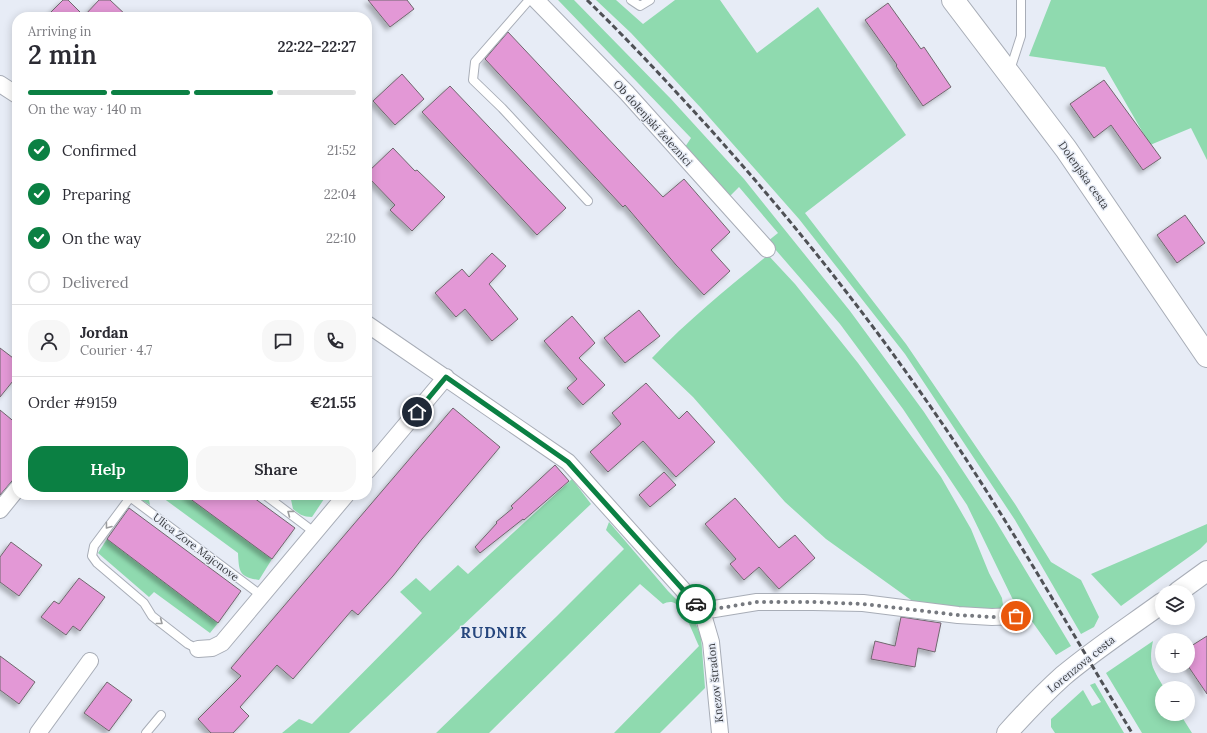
<!DOCTYPE html>
<meta charset="utf-8">
<style>
body{margin:0;font-family:Lora,serif;background:#f7f7f7;color:#2b2b33;height:100vh;display:flex;flex-direction:column;font-size:15px;white-space:nowrap}
*{box-sizing:border-box;margin:0}
p{font-size:13px;color:#7c7c81}
.icon{flex:none;width:22px;height:22px;fill:none;stroke:currentColor;stroke-width:2;stroke-linecap:round;stroke-linejoin:round}
.map{position:relative;flex:1;overflow:hidden}
.panel{position:absolute;left:12px;top:12px;width:360px;height:488px;display:flex;flex-direction:column;background:#fff;border-radius:16px;box-shadow:0 2px 10px #0003}
.panel>*{flex:none}
.buttons{position:absolute;left:1155px;top:585px;display:grid;gap:8px}
.buttons a{display:grid;place-items:center;width:40px;height:40px;border-radius:50%;background:#fff;box-shadow:0 2px 10px #0003;font-size:20px}
.pin{position:absolute;display:grid;place-items:center;width:34px;height:34px;color:#fff;margin:-17px;border:2px solid #fff;border-radius:50%;box-shadow:0 1px 4px #0007}
.courier{position:absolute;display:grid;place-items:center;width:40px;height:40px;margin:-20px;border:3px solid #0b8043;border-radius:50%;background:#fff;color:#222;box-shadow:0 1px 5px #0007}
.overview em{font-style:normal;font-weight:600}
.overview div{display:flex;flex-direction:column-reverse}
.overview{display:flex;align-items:center;justify-content:space-between;height:68px;padding:0 16px}
h1{font-size:26px;font-weight:600;line-height:30px}
.bar{display:grid;grid-template-columns:repeat(4,1fr);gap:6px 4px;align-content:center;height:48px;padding:0 16px}
.bar i{height:5px;border-radius:3px;background:#e1e1e2}
.bar .selected{background:#0b8043}
.bar p{grid-column:span 4}
.line{display:flex;align-items:center;gap:10px;padding:0 16px;border-top:1px solid #e1e1e2}
.line div{flex:1}
.round{display:grid;place-items:center;flex:none;width:42px;height:42px;border-radius:16px;background:#f7f7f7}
ol{padding:0 16px;list-style:none}
li{display:flex;align-items:center;gap:12px;height:44px}
li p{margin-inline-start:auto}
li .icon{padding:4px;border-radius:50%;background:#0b8043;color:#fff;stroke-width:4}
li:last-child{color:#7c7c81}
li i{width:22px;height:22px;border:2px solid #e1e1e2;border-radius:50%}
.action{display:flex;gap:8px;margin-top:auto;padding:8px 16px}
.action a{flex:1;height:46px;border-radius:16px;background:#0b8043;color:#fff;font-size:16px;font-weight:600;line-height:46px;text-align:center}
.action a+a{background:#f7f7f7;color:#2b2b33}
.map>svg:first-child{display:block}
.green{fill:#8fdaaf}
.building{fill:#e398d6;stroke:#70676e;filter:url(#shadow)}
.lines{fill:none;stroke-linecap:round;stroke-linejoin:round}
.service-casing{stroke:#a8adb7;stroke-width:10}
.minor-casing{stroke:#a8adb7;stroke-width:18}
.tertiary-casing{stroke:#a8adb7;stroke-width:22}
.primary-casing{stroke:#a8adb7;stroke-width:24}
.service{stroke:#fff;stroke-width:8}
.minor{stroke:#fff;stroke-width:16}
.tertiary{stroke:#fff;stroke-width:20}
.primary{stroke:#fff;stroke-width:22}
.rail{stroke:#4f5156;stroke-width:3;stroke-dasharray:6 3;stroke-linecap:butt}
.oneway{stroke:#9c9d9f}
.done{stroke:#76797f;stroke-width:4;stroke-dasharray:0 7.2}
.route{stroke:#0b8043;stroke-width:5}
.labels{text-anchor:middle;stroke-width:3;stroke-linejoin:round;paint-order:stroke}
.street-label{font-size:11px;fill:#393b3f;stroke:#e7ecf6}
.district-label{font-size:15px;font-weight:bold;letter-spacing:1px;fill:#26467d;stroke:#e7ecf6}
</style>
<div class="map">
<svg width="1207" height="733" viewBox="0 0 1207 733">
<defs>
<filter id="shadow"><feDropShadow dx="-3.5" dy="3.5" stdDeviation="2" flood-color="#0004"/></filter>
</defs>
<rect width="100%" height="100%" fill="#e7ecf6"/>
<path class="green" d="M558,0H574L671,99L744,179L850,311L924,412L994,518L1071,646L1056,655L1026,613L1014,602L967,505L903,409L840,324L768,241L778,233L739,187L730,196L685,147L691,138Z
M596,0H616L643,24L675,0H720L757,53L818,7L906,135L805,213L906,344L1015,504L1051,562L1081,580L1099,617L1094,627L1081,634L1015,520L905,354L799,219L701,108L631,33Z
M1051,0H1207V160L1191,128L1150,145L1105,67L1029,56Z
M768,255L795,284L858,363L941,477L971,529L989,573L1002,598L1003,605L1000,609L918,605L826,539L785,502L693,397L652,358C688,320 728,288 768,255Z
M572,479L591,504L349,733H282L299,719L312,724L422,613L400,592L416,578L430,591L458,565L468,574Z
M139,495H148L150,505L140,499Z
M159,495H186L272,559L259,580C239,577 239,572 238,553Z
M290,495H324L326,496L312,517C303,517 299,514 293,509Z
M609,522L668,591L692,615L701,636L705,688L660,733H614L699,646C694,636 685,610 676,604C672,601 667,602 663,604L640,584L489,733H436L557,616L624,549L606,530Z
M1207,524V542L1200,549L1121,606L1091,574Z
M107,539L218,623L210,633L154,592L149,597L98,553Z
M1153,641C1148,665 1153,668 1164,688H1162V714H1180L1192,733H1142L1106,673Z
M1095,683L1124,733H1055L1051,727V719L1083,690L1092,706L1101,702L1090,685Z"/>
<path class="building" d="M63,0H68L84,16L99,0H110L128,17H46Z
M368,0H407L414,9L390,27Z
M888,3L921,49L924,47L951,87L923,106L896,66L897,65L865,20Z
M508,32L663,197L684,179L730,232L711,250L730,271L704,295L676,265L625,205L623,207L485,59Z
M402,74L424,99L395,125L373,101Z
M1104,80L1161,158L1143,170L1111,125L1094,138L1070,104Z
M450,86L566,208L537,235L422,112Z
M393,148L415,171L417,170L445,197L412,231L390,210L395,205L367,176V173Z
M1185,215L1205,243L1177,263L1157,235Z
M492,253L506,266L489,284L518,319L492,341L465,309L456,317L435,293L462,269L469,277Z
M639,310L660,336L625,363L604,338Z
M572,316L595,343L579,358L605,385L583,405L567,388L577,379L544,341Z
M0,348L17,361V376L0,397Z
M646,383L679,419L687,411L715,442L676,477L643,441L608,472L590,452L621,424L612,413Z
M453,408L500,447L435,524L422,539L393,576L358,615L352,610L293,679L277,665L240,707L249,716L233,733H211L198,719L241,676L231,668Z
M0,410L17,424V475L0,495Z
M555,465L569,481L524,520L523,519L480,553L475,547L497,523L496,522L513,508L511,506Z
M664,472L676,485L650,507L639,495Z
M185,495H250L295,528L272,559Z
M735,498L779,548L795,535L815,558L779,589L759,567L744,580L730,564L736,559L705,524Z
M129,508L241,591L218,623L107,539Z
M11,542L42,565L19,596L0,582V557Z
M79,578L105,597L80,631L73,626L66,635L41,617L54,601L59,604Z
M901,617L941,623L935,652L918,648L915,667L871,659L875,641L895,646Z
M1207,636V694L1188,666V648Z
M0,656L35,682L19,704L0,690Z
M107,682L132,700L109,731L84,713Z"/>
<g class="lines">
<defs>
<path id="service" d="M529,0L475,62L473,80L502,108L588,201
M631,0L640,6L650,0
M1010,70L1021,36V0
M132,495L94,546L92,556L97,563L144,603L152,616L188,644L198,649
M265,495L314,532
M130,497L262,596
M146,733L161,715"/>
<path id="minor" d="M536,0L626,92L767,249
M0,84L17,95
M367,324L568,462L702,611L757,602H813L863,603L958,615L992,617L1016,616
M367,471L446,377
M0,510L17,489
M702,611L711,642L720,733
M198,649L212,648L222,643L346,495
M38,733L90,661"/>
<path id="tertiary" d="M1178,592L1207,571
M1007,733C1025,713 1043,694 1063,676C1094,650 1129,627 1162,603"/>
<path id="primary" d="M953,0L1066,149L1207,356"/>
</defs>
<use href="#service" class="service-casing"/>
<use href="#minor" class="minor-casing"/>
<use href="#tertiary" class="tertiary-casing"/>
<use href="#primary" class="primary-casing"/>
<use href="#service" class="service"/>
<use href="#minor" class="minor"/>
<use href="#tertiary" class="tertiary"/>
<use href="#primary" class="primary"/>
<path class="rail" d="M587,0C622,34 656,70 689,106C785,210 873,321 952,438C1016,534 1073,634 1132,733"/>
</g>
<defs><path id="oneway-chevron" d="M-2-3.5L2.5 0L-2 3.5" fill="none" stroke-width="1.6" stroke-linecap="round" stroke-linejoin="round"/></defs>
<g class="oneway">
<use href="#oneway-chevron" transform="translate(290 513) rotate(-143)"/>
<use href="#oneway-chevron" transform="translate(108 526) rotate(127)"/>
<use href="#oneway-chevron" transform="translate(160 622) rotate(38)"/>
</g>
<g class="lines">
<path class="done" d="M696,604L702,611L757,602H813L863,604L958,615L992,617L1016,616"/>
<path class="route" d="M417,412L446,377L568,462L696,604"/>
</g>
<g class="labels">
<g class="street-label">
<text transform="translate(653 123) rotate(48)" y="4">Ob dolenjski železnici</text>
<text transform="translate(1084 175) rotate(55)" y="4">Dolenjska cesta</text>
<text transform="translate(196 547) rotate(37)" y="4">Ulica Zore Majcnove</text>
<text transform="translate(1081 664) rotate(-39)" y="4">Lorenzova cesta</text>
<text transform="translate(715 683) rotate(-96)" y="4">Knezov štradon</text>
</g>
<g class="district-label">
<text x="494" y="638">RUDNIK</text>
</g>
</g>
</svg>
<div class="buttons">
<a><svg class="icon" aria-label="layers" viewBox="0 0 24 24"><path d="M12 4l9 5-9 5-9-5zM3 14l9 5 9-5"/></svg></a>
<a>+</a>
<a>−</a>
</div>
<div class="pin" style="left:1016px;top:616px;background:#ea580c"><svg class="icon" aria-label="bag" viewBox="0 0 24 24"><path d="M5 8h14l-1 12H6zM9 8a3 3 0 0 1 6 0"/></svg></div>
<div class="pin" style="left:417px;top:412px;background:#1f2937"><svg class="icon" aria-label="home" viewBox="0 0 24 24"><path d="M3 11l9-7 9 7M6 9v11h12V9"/></svg></div>
<div class="courier" style="left:696px;top:604px"><svg class="icon" aria-label="car" viewBox="0 0 24 24"><path d="M5 17H2v-5l4-1 3-4h7l3 4 3 1v5h-3M9 17h6M6 11h13"/><circle cx="7" cy="17" r="2"/><circle cx="17" cy="17" r="2"/></svg></div>
<section class="panel">
<div class="overview"><div><h1>2 min</h1><p>Arriving in</p></div><em>22:22–22:27</em></div>
<div class="bar"><i class="selected"></i><i class="selected"></i><i class="selected"></i><i></i><p>On the way · 140 m</p></div>
<ol>
<li><svg class="icon" aria-label="check" viewBox="0 0 24 24"><path d="M5 12l5 5 9-10"/></svg>Confirmed<p>21:52</p></li>
<li><svg class="icon" aria-label="check" viewBox="0 0 24 24"><path d="M5 12l5 5 9-10"/></svg>Preparing<p>22:04</p></li>
<li><svg class="icon" aria-label="check" viewBox="0 0 24 24"><path d="M5 12l5 5 9-10"/></svg>On the way<p>22:10</p></li>
<li><i></i>Delivered</li>
</ol>
<div class="line" style="height:72px"><a class="round"><svg class="icon" aria-label="person" viewBox="0 0 24 24"><circle cx="12" cy="8" r="4"/><path d="M4 21q1-7 8-7t8 7"/></svg></a><div><b>Jordan</b><p>Courier · 4.7</p></div><a class="round"><svg class="icon" aria-label="chat" viewBox="0 0 24 24"><path d="M4 5h16v11H9l-5 4z"/></svg></a><a class="round"><svg class="icon" aria-label="phone" viewBox="0 0 24 24"><path d="M5 4h4l2 5-3 2q2 4 5 5l2-3 5 2v4C11 20 4 13 5 4z"/></svg></a></div>
<div class="line" style="height:52px"><div>Order #9159</div><b>€21.55</b></div>
<div class="action"><a>Help</a><a>Share</a></div>
</section>
</div>
